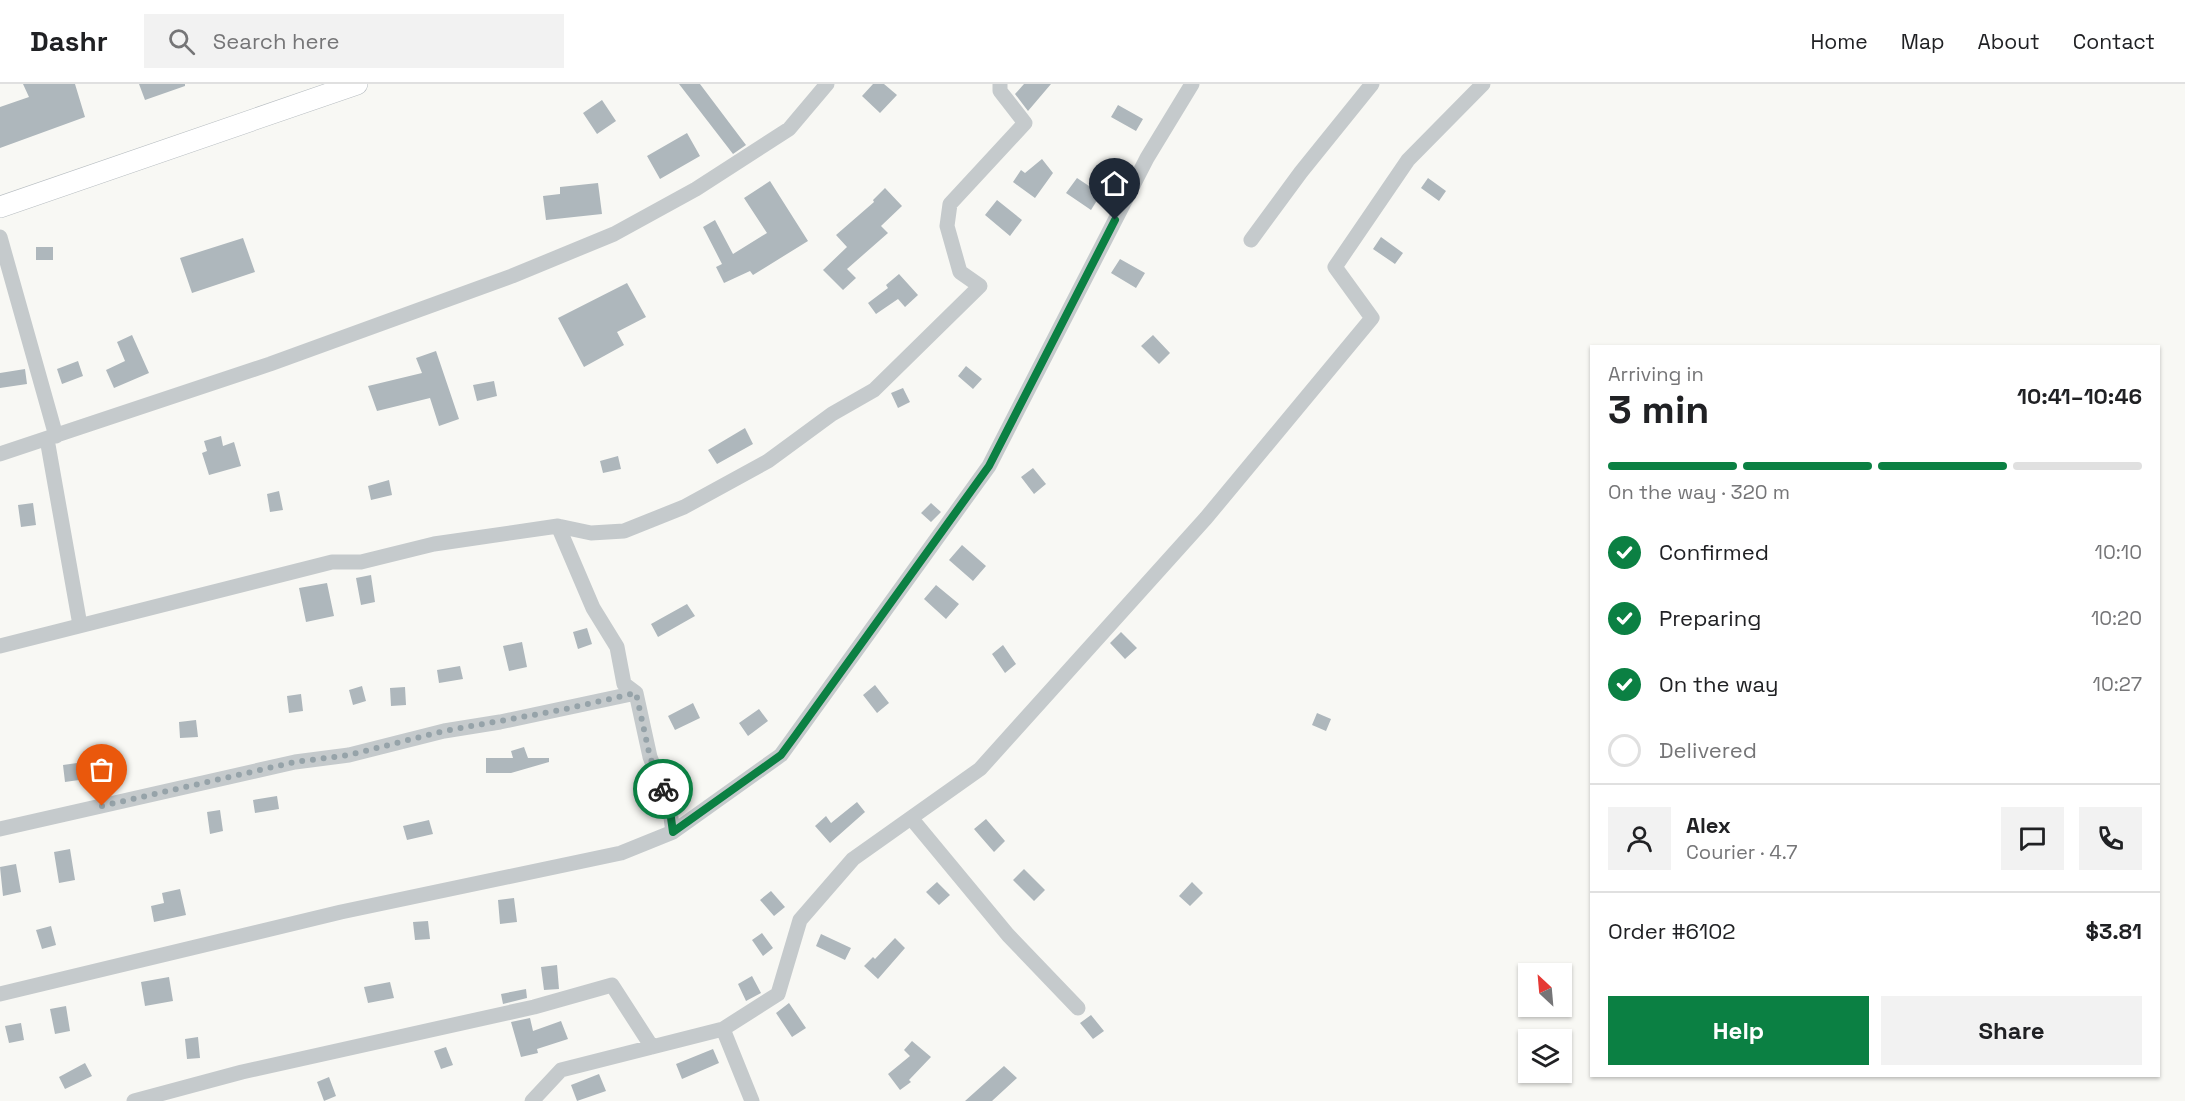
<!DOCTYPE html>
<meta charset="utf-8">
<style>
body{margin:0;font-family:"Space Grotesk",sans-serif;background:#f2f2f2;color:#202124;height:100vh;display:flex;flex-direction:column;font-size:22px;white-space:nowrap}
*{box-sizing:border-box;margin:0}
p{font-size:20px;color:#757577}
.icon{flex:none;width:33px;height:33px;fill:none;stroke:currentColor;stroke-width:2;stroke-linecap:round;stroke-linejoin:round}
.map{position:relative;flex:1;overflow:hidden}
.details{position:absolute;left:1590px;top:261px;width:570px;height:732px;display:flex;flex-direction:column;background:#fff;border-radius:0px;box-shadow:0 2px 4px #0004}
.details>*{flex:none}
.needle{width:39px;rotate:334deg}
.fabs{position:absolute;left:1518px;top:879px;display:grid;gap:12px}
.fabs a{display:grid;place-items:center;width:54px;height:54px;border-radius:0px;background:#fff;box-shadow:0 2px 4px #0004;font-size:30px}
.pin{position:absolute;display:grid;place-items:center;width:51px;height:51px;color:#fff;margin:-62px -26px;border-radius:50% 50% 50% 0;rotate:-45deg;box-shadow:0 0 6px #0007}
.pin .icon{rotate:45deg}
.courier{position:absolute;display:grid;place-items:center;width:60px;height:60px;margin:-30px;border:4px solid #0b8043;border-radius:50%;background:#fff;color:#222;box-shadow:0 2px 8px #0007}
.overview em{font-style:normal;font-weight:700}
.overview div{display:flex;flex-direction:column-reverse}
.overview{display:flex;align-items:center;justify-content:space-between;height:102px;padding:0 18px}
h1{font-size:39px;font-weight:700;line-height:45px}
.bar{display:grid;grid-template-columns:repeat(4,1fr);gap:9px 6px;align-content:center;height:72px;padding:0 18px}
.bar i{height:8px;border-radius:4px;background:#e0e0e0}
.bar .current{background:#0b8043}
.bar p{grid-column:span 4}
.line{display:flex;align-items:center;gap:15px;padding:0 18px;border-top:2px solid #e0e0e0}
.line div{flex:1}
.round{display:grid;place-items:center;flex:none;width:63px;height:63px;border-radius:0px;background:#f2f2f2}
ol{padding:0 18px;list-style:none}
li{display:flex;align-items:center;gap:18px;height:66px}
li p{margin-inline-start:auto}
li .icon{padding:6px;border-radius:50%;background:#0b8043;color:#fff;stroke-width:4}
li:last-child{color:#757577}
li i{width:33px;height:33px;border:3px solid #e0e0e0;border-radius:50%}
.action{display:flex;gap:12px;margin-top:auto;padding:12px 18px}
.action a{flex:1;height:69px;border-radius:0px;background:#0b8043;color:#fff;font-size:24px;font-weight:700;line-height:69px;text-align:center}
.action a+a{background:#f2f2f2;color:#202124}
header{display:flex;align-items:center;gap:36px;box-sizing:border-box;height:84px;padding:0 30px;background:#fff;border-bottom:2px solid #e0e0e0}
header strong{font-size:28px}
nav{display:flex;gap:33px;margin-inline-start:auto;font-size:21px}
.search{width:420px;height:54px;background:#f2f2f2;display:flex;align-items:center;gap:15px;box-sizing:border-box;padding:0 21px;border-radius:0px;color:#757577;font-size:22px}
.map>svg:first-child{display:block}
.building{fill:#aeb7bc}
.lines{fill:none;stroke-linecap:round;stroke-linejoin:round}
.secondary-casing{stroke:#b7bdc1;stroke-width:22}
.minor{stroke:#c5cacc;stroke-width:15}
.secondary{stroke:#fff;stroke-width:21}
.done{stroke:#96a3a9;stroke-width:6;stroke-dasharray:0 10.8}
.route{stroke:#0b8043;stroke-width:8}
</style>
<header>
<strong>Dashr</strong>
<div class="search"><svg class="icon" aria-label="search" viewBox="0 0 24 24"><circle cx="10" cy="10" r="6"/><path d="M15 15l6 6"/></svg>Search here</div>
<nav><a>Home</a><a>Map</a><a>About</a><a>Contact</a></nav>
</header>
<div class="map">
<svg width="2185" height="1017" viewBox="0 0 2185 1017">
<rect width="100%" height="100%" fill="#f8f8f4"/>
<path class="building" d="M23,0H75L85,33L0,64V23L29,13Z
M139,0H185V2L145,16Z
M679,0H700L746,61L733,70Z
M873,0H884L897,11L880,29L862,12Z
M1024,0H1051L1028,27L1015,10Z
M602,16L616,37L597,50L583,29Z
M1118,21L1143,35L1136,47L1111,33Z
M687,49L700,72L660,95L647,72Z
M1042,75L1053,89L1035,114L1013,98L1021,86L1025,89Z
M1077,94L1101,110L1091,126L1066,109Z
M1428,94L1446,107L1439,117L1421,104Z
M770,97L808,157L753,191L750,187L724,199L716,183L722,180L703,143L715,136L733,170L767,149L744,114Z
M598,99L602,130L546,136L543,112L560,110V103Z
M885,104L902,122L881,142L888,149L847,185L856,194L843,206L823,186L847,163L836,151L874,118L873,116Z
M997,116L1022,136L1010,152L985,131Z
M1381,153L1403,169L1395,180L1373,165Z
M243,154L255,188L192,209L180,174Z
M36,163H53V176H36Z
M1120,175L1145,189L1136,204L1111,189Z
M899,190L918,211L905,223L898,215L876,230L868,219L888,204L886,201Z
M627,199L646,233L617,248L624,261L584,283L558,234Z
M132,251L149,289L114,304L106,286L125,277L117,258Z
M1153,251L1170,269L1159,280L1141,262Z
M436,267L459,335L439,342L430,314L377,327L368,302L422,289L416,274Z
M78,277L83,292L62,300L57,285Z
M966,282L982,295L973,305L958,292Z
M25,285L27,300L0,304V289Z
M494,297L497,312L477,317L473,301Z
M903,304L910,318L898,324L891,309Z
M745,344L753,360L717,380L708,366Z
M221,352L223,362L234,358L241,382L209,391L202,369L207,367L204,357Z
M618,372L621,385L603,389L600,377Z
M1033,384L1046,400L1034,410L1021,393Z
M389,396L392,411L371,416L368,402Z
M279,407L283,426L270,428L267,410Z
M33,419L36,441L21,443L18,421Z
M931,419L941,428L931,438L921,429Z
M962,461L986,482L973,497L949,476Z
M371,491L375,518L361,521L356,494Z
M327,499L334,532L306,538L299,504Z
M936,501L959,520L946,535L924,515Z
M687,520L695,532L658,553L651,540Z
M587,544L592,560L578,565L573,548Z
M1121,548L1137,564L1125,575L1110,559Z
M522,558L527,583L509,587L503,562Z
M1003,561L1016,580L1005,589L992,570Z
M460,582L463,595L439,599L437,586Z
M875,601L889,619L877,629L863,611Z
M362,602L366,617L353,621L349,606Z
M405,603L406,621L391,622L390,604Z
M301,610L303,627L289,629L287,612Z
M693,619L700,634L675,646L668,632Z
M759,625L768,637L748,652L739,639Z
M1317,629L1331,635L1326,647L1312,641Z
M196,636L198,653L180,654L179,638Z
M524,663L528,674H549V678L511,689H486V674H513L511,667Z
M77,679L79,696L65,698L63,681Z
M277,712L279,725L255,729L253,716Z
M857,718L865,728L830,759L815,742L826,732L831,739Z
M220,726L223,747L210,750L207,728Z
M986,735L1005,757L994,768L974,745Z
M429,736L433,750L407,756L403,742Z
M70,765L75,796L59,799L54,768Z
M16,780L21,808L3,812L0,783Z
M1024,785L1045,806L1034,817L1013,796Z
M937,798L950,811L939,821L926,808Z
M1192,798L1203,809L1190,822L1179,812Z
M180,805L186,831L154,838L151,822L164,819L162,809Z
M771,807L785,823L774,832L760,816Z
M514,814L517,838L500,840L498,816Z
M428,837L430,855L415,856L413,838Z
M51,842L56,861L42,865L36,846Z
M762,849L773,864L763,872L752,856Z
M821,850L851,864L845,876L816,862Z
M895,854L905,864L878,895L864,882L873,873L875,875Z
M557,881L559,905L544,906L541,883Z
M752,892L761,909L746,917L738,900Z
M169,893L173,917L145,922L141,898Z
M390,898L394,914L368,919L364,903Z
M526,905L527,914L503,920L501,910Z
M789,919L806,944L792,953L776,929Z
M66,922L70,947L55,950L50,925Z
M1091,931L1104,947L1093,955L1080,939Z
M530,934L533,947L561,937L568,955L537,965L538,969L521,973L511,938Z
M21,939L24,956L9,959L5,942Z
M198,953L200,974L187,975L185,955Z
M912,957L931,973L909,996L911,998L900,1006L888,990L910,972L904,966Z
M446,963L453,981L441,985L434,967Z
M713,965L719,979L682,995L676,980Z
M85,979L92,992L65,1005L59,993Z
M1004,982L1017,994L992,1017H965Z
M599,990L606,1007L577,1017L571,1001Z
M329,993L336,1012L324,1017L317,998Z"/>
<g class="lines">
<defs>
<path id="secondary" d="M0,123L357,0"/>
</defs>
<use href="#secondary" class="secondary-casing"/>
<path class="minor" d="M0,153L56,352
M1251,156L1301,88L1372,0
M47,355L80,541
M0,370L270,280L512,192L614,150L696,105L789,45L827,0
M558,442L593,524L617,563L624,600L636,609
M0,562L332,478H361L434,460L558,442L591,449L624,447L684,423L768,377L832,330L874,306L980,202L960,188L947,142L950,120L1025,39L1000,7V0
M911,734L1008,851L1078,924
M0,745L295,678L349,671L444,647L500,638L636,609L650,673L669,720L673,748
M0,910L341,828L621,769L673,748L781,671L989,382L1147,74L1192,0
M723,945L778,910L800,836L853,775L980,685L1206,434L1372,234L1335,183L1408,76L1483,0
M134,1017L242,988L534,923L612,901L652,963
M532,1017L561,986L723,945L752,1017"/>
<use href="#secondary" class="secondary"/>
</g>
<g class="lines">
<path class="done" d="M102,722L295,678L349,671L444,647L561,626L636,609L650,673L663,705"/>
<path class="route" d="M663,705L669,720L673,748L781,671L795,652L989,382L1115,136"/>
</g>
</svg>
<div class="fabs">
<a><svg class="needle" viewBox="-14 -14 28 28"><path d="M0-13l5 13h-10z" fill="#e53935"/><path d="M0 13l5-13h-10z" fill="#757577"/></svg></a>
<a><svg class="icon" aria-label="layers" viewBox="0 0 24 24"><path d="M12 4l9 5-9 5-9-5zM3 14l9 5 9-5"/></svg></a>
</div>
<div class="pin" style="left:102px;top:722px;background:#ea580c"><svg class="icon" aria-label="bag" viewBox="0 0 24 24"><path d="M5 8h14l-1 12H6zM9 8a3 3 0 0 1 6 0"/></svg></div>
<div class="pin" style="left:1115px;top:136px;background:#1f2937"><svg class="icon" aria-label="home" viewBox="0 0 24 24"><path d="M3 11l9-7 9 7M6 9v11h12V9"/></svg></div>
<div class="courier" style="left:663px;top:705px"><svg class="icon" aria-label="bike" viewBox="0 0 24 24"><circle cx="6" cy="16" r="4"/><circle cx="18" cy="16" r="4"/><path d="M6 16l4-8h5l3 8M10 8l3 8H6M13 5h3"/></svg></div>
<section class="details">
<div class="overview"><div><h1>3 min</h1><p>Arriving in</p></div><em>10:41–10:46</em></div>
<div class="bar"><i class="current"></i><i class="current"></i><i class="current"></i><i></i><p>On the way · 320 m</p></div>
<ol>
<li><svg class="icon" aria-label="check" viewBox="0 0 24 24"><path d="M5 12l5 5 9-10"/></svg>Confirmed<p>10:10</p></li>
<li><svg class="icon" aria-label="check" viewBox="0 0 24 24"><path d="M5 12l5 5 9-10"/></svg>Preparing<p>10:20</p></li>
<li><svg class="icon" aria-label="check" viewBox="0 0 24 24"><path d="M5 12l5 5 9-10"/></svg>On the way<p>10:27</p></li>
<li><i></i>Delivered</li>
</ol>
<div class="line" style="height:108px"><a class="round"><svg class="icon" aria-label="person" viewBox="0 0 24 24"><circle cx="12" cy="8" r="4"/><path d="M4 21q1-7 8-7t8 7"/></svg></a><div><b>Alex</b><p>Courier · 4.7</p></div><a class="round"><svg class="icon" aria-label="chat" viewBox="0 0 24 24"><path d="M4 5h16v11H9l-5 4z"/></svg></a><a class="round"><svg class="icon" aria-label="phone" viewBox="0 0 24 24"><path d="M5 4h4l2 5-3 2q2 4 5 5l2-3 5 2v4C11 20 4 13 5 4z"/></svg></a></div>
<div class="line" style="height:78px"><div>Order #6102</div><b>$3.81</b></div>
<div class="action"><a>Help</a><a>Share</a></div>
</section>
</div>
